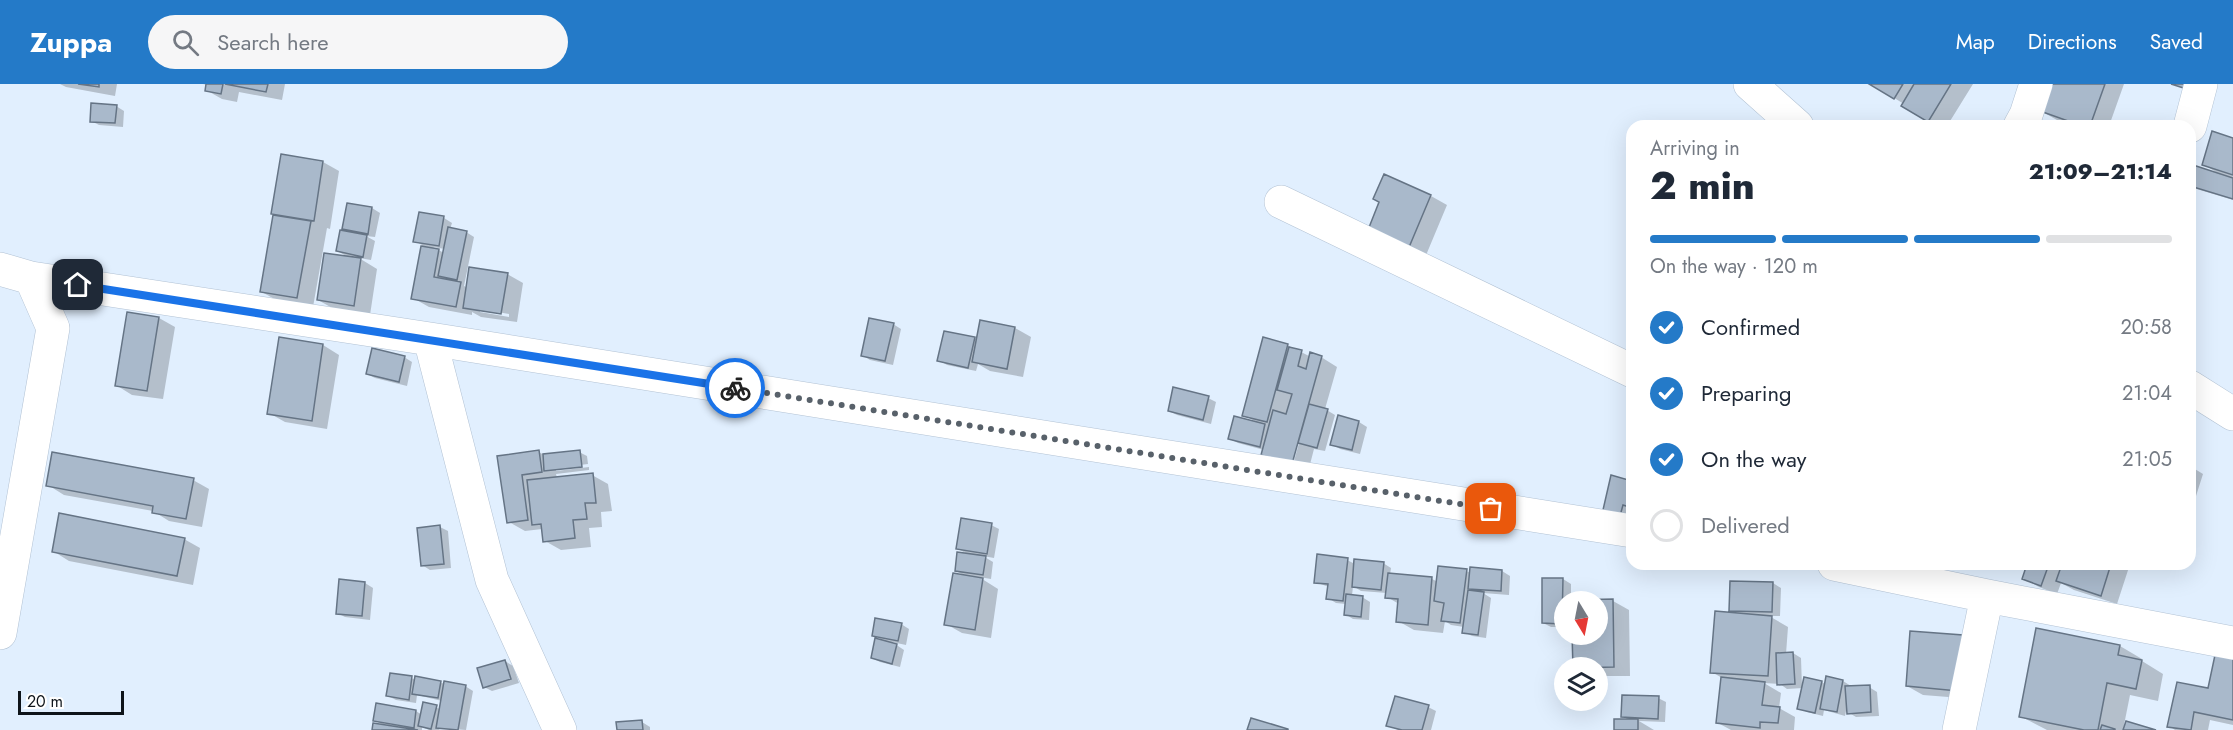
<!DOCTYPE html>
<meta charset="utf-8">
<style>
body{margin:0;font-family:Jost,sans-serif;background:#f6f6f7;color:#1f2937;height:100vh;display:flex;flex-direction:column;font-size:22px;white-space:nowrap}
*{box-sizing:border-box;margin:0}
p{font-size:20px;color:#747a83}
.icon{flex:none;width:33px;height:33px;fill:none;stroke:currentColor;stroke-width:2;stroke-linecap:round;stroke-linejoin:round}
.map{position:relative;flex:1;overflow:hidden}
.side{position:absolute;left:1626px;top:36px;width:570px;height:450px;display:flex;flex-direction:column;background:#fff;border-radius:18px;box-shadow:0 6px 24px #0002}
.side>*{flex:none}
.needle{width:39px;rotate:170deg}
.fabs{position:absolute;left:1554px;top:507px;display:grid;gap:12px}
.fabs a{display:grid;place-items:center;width:54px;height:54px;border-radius:50%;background:#fff;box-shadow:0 6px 24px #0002;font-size:30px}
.scale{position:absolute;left:18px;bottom:15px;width:106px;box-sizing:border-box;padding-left:6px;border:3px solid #0e141a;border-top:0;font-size:16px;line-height:21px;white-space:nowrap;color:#0e141a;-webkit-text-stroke:4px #fff;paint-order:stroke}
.pin{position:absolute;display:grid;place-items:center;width:51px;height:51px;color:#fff;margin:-26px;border-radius:12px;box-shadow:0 3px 9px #0006}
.courier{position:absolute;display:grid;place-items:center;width:60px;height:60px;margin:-30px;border:4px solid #1a73e8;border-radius:50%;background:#fff;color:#222;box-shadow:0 2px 8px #0007}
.summary em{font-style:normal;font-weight:800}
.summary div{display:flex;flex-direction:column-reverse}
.summary{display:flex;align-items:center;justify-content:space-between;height:102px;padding:0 24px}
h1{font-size:39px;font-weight:800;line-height:45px}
.bar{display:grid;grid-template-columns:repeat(4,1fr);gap:9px 6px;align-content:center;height:72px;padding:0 24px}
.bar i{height:8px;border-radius:4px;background:#e0e1e3}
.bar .on{background:#247ac8}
.bar p{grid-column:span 4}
ol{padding:0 24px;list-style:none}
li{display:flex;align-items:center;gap:18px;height:66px}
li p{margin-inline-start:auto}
li .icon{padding:6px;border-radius:50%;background:#247ac8;color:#fff;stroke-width:4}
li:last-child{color:#747a83}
li i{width:33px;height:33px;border:3px solid #e0e1e3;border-radius:50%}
header{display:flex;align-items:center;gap:36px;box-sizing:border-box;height:84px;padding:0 30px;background:#247ac8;color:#fff}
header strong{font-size:28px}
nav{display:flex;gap:33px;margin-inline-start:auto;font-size:21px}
.search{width:420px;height:54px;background:#f6f6f7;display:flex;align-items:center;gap:15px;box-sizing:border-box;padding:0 21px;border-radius:33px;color:#747a83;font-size:22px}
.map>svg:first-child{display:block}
.shadow{fill:#0003;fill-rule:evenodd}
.building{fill:#a9b9cb;stroke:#657485;stroke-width:1.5}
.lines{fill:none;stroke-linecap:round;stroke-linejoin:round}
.minor-casing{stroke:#b2c2d4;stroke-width:34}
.highway-casing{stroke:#b2c2d4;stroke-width:34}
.minor{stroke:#fff;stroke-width:33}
.highway{stroke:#fff;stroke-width:33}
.done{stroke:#58616a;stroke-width:6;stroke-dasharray:0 10.8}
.route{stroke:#1a73e8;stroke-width:8}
</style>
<header>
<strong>Zuppa</strong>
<div class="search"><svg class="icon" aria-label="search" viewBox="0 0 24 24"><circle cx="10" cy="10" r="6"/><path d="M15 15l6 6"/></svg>Search here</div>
<nav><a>Map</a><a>Directions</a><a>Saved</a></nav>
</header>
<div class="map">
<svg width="2233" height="646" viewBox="0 0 2233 646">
<rect width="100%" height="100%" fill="#e1effe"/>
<path class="shadow" d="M60,0H117L115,12L66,3Z
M203,0H285L282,16L239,8L237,18L222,15L206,6L207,1Z
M1872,0H1973L1947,42H1939Z
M2051,0H2124L2109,42H2075L2057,36L2041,27Z
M116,22L124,27L123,43L99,41L91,37Z
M2233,55V116L2190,103V82L2219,90L2203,80Z
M282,72L323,78L339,87L330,145L327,144L313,223L278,217L262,208L275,131Z
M1385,92L1431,112L1447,121L1424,176L1384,159L1381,118Z
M372,124L380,129L375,153L366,152L375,157L371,176L359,174L377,185L370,231L334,225L318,216L350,174L337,167L352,149L344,144Z
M444,134L452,139L450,145L466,148L474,153L464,202L468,204L507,190L523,199L517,238L481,233L472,228V231L429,223L413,214L422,161L415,157ZM433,163L445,165L444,169ZM480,225L509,230V233L480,228Z
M128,229L159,234L175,243L163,315L132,311L116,301Z
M893,240L901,245L893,281L870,276L862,271Z
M1015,244L1031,253L1023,293L990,287L978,280L976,287L947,281L939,276L974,254L978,257Z
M280,255L323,261L339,271L327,345L285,338L269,329Z
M1287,261L1311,273H1321L1337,283L1325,325L1335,331L1325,367L1314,365L1308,388L1292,384L1305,338H1302L1264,366L1238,359L1230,355L1256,338L1244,331Z
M404,273L412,278L407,302L375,294L367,290Z
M1208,314L1216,318L1211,340L1177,331L1169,327Z
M1339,333L1359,338L1367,343L1360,370L1340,365L1332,360Z
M538,368L545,371L579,368L587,372L588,380L556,384V387L589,383V386L556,390L557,394L592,391L608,400L612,427L601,428L602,443L589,444L591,463L561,466L545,457L542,445L525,447L509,438L499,373Z
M2190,382L2203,390L2190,431Z
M1612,393L1632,398V451L1617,447Z
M193,396L209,405L202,443L169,437L153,427L64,411L48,401Z
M991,441L999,445L994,474L983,472L993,478L991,495L979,493L998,505L991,554L962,549L946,540L967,493L956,487L969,471L958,465Z
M440,443L448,447L451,484L430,486L422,481Z
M184,455L200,464L193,501L69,477L53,467Z
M1347,476L1355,480L1383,479L1391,484L1390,491L1432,495L1438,498L1466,487L1471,489V485L1502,487L1510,492L1509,511L1483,509L1491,514L1486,554L1472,552L1464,548V543L1451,541L1445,537L1443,549L1414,546L1398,537L1399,520L1387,513V509L1361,507L1353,502L1352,512L1362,513L1370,518L1369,536L1353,535L1345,530L1346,520L1336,519L1328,514L1329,503L1315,498Z
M2029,480H2130L2117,520L2074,506L2061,499L2057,510L2039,503L2023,494Z
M1563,495L1571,500V518H1564V543H1551L1543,539Z
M365,499L373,504L370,536L345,533L337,529Z
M1773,499L1781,504L1780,532H1769L1788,543L1786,570L1793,569L1801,574L1802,603L1822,598L1826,601L1828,594L1843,597L1851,602L1869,603L1877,608L1879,632L1856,633L1846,627L1845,632L1824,626L1823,632L1807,628L1799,624L1803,604L1787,605L1780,600L1764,599L1781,609L1779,624L1795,633L1794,646H1731L1718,639L1722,594L1712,588L1738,531L1731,527Z
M1613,517L1629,526L1630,592H1598V584H1575L1598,550V518Z
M901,540L909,545L906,561L892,558L904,566L900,583L880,578L872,574L884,557L874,551Z
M2037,546L2120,562L2142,575V577L2163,590L2158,617L2130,611L2123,646H2047L2020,632Z
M1963,552L1974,615L1923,611L1907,602Z
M2233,576V641L2210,636L2208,646H2175L2169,642L2209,606Z
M505,577L513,582L519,599L492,607L484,603Z
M411,594L416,596L465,602L473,607L466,646L440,644L439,646H429L422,643V646H373L384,642L374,636L416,627L422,631L436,623L441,626L442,617L417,611L416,619L396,616L388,612Z
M1658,614L1666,618L1665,638L1639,637L1654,646H1615L1629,636L1622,632Z
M1428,623L1436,627L1431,646H1398L1388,641Z
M642,638L650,643V646H618Z"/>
<path class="building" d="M78,0H99V3Z
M206,0H223L221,10L205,7Z
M225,0H268L266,8Z
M1869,0H1903L1894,15Z
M1914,0H1951L1928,38L1901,22Z
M2049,0H2105L2090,42H2082L2040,27Z
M2171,0H2195L2193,7Z
M91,19L117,21L115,39L90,38Z
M2212,47L2233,54V91L2202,81Z
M281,70L323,77L314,137L271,130Z
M2190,80L2233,94V115L2190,102Z
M1384,90L1431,111L1407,168L1366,151L1379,118L1373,115Z
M347,119L372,123L368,150L342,145Z
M419,128L444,132L439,162L413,158Z
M273,131L311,137L297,214L260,208Z
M448,143L467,147L457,196L438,192Z
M340,146L367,151L363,173L336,167Z
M421,162L439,165L434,193L461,198L456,223L411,215Z
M324,169L361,174L354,222L317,216Z
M469,183L508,189L501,230L463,224Z
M127,228L159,233L147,307L115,302Z
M869,234L894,239L885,277L861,272Z
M980,236L1015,243L1007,285L972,278Z
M944,247L975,253L968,284L937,277Z
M279,253L323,260L312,337L267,330Z
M1263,253L1288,260L1267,338L1242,332Z
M1289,263L1302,266L1298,282L1306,285L1310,268L1322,272L1292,380L1261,371L1273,326L1286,330L1292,310L1277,306Z
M372,264L405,272L399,298L366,290Z
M1173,303L1209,312L1203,336L1168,327Z
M1309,320L1328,325L1317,364L1298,359Z
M1338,331L1359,337L1352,366L1330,361Z
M1234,332L1265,340L1260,363L1228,355Z
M539,366L542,388L522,391L528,436L507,439L497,372Z
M580,366L582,383L544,387L543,370Z
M52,368L194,394L186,435L152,429L153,422L46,402Z
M593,389L596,419H585L587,435L573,436L575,454L543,458L541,440L532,441L527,396Z
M1611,391L1632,397V424L1623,421L1617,443L1600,439Z
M59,429L185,454L177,492L52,468Z
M961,434L992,439L987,470L956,465Z
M440,441L444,480L421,482L417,444Z
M957,468L986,472L983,491L955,487Z
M1317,470L1348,474L1343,517L1326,515L1328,500L1314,499Z
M1354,475L1384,478L1381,506L1352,503Z
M2027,480H2049L2041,502L2022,495Z
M2062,480H2111L2101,512L2056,497Z
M1438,482L1467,485L1460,539L1441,537L1444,519L1434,517Z
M1470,483L1502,486L1501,507L1468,505Z
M953,489L983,494L975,546L944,541Z
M1388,489L1432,493L1428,541L1396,538L1398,515L1385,514Z
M1542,494H1563L1562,540L1542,539Z
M339,495L365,498L362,532L336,530Z
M1730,497L1773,498L1772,528L1729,527Z
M1468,506L1484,508L1478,551L1462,549Z
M1346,510L1363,512L1361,533L1344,531Z
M1613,515L1614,583L1573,584L1572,550H1598V518H1572V516Z
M1715,527L1772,532L1768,592L1710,589Z
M875,534L902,539L898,557L872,552Z
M2036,544L2120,561L2118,571L2142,576L2136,605L2107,599L2098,646H2084L2019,633Z
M1910,547L1963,551L1958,607L1906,602Z
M875,554L897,560L892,580L871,574Z
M1793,568L1795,600L1777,601L1776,569Z
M2215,571L2233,575V636L2194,628L2191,646L2167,643L2177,598L2208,604Z
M505,576L511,595L483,604L477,584Z
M390,589L412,592L409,616L386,612Z
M415,592L441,597L438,614L412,610Z
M1826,592L1843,596L1837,628L1820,625Z
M1721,593L1765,598L1762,621L1780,623L1778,639L1760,638V644L1716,639Z
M1804,593L1822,597L1815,629L1797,625Z
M444,597L466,601L458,646L436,644Z
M1870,601L1871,628L1847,630L1845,602Z
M1622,611L1659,612L1658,635L1621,633Z
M1395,612L1429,621L1422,646H1402L1386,642Z
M423,618L437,621L431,645L418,642Z
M376,619L416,626L414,644L373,637Z
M1251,634L1288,645V646H1247Z
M1614,635H1638V646H1614Z
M642,636L643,646H617L616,638Z
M2126,637L2156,646H2123Z
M373,639L418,646H372Z
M2102,641L2115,645V646H2100Z"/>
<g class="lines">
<defs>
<path id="minor" d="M2020,42L2026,31L2036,0
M2190,42L2201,0
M1281,118L1632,287
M0,185L31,194
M1834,480L1987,512L2233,559
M0,549L53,244L31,194L430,255
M560,646L492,496L430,255L1632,447
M1959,646L1987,512"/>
<path id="highway" d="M1750,0L1797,42
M2190,303L2233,330"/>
</defs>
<use href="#minor" class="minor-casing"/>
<use href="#highway" class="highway-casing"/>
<use href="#minor" class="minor"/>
<use href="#highway" class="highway"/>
</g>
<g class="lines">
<path class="done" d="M735,304L1491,425"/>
<path class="route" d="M78,201L735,304"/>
</g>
</svg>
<div class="fabs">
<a><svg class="needle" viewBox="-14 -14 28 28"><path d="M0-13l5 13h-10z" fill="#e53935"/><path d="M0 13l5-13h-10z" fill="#747a83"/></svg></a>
<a><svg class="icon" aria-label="layers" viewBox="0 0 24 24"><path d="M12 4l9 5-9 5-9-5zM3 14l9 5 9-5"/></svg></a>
</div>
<div class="scale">20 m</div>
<div class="pin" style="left:1491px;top:425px;background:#ea580c"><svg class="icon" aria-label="bag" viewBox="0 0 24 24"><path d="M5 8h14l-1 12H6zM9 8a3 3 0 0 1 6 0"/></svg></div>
<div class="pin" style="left:78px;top:201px;background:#1f2937"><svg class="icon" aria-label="home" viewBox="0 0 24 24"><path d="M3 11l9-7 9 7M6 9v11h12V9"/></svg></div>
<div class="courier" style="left:735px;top:304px"><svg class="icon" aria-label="bike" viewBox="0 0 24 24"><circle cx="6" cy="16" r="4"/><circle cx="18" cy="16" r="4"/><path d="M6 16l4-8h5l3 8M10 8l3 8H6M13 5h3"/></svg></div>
<section class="side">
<div class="summary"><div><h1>2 min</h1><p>Arriving in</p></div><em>21:09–21:14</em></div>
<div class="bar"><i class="on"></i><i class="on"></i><i class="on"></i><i></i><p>On the way · 120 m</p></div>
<ol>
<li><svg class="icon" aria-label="check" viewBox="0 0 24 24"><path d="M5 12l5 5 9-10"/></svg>Confirmed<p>20:58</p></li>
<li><svg class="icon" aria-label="check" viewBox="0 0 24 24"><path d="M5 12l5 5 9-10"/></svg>Preparing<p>21:04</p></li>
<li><svg class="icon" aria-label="check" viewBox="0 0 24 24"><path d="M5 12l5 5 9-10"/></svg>On the way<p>21:05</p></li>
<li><i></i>Delivered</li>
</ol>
</section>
</div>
